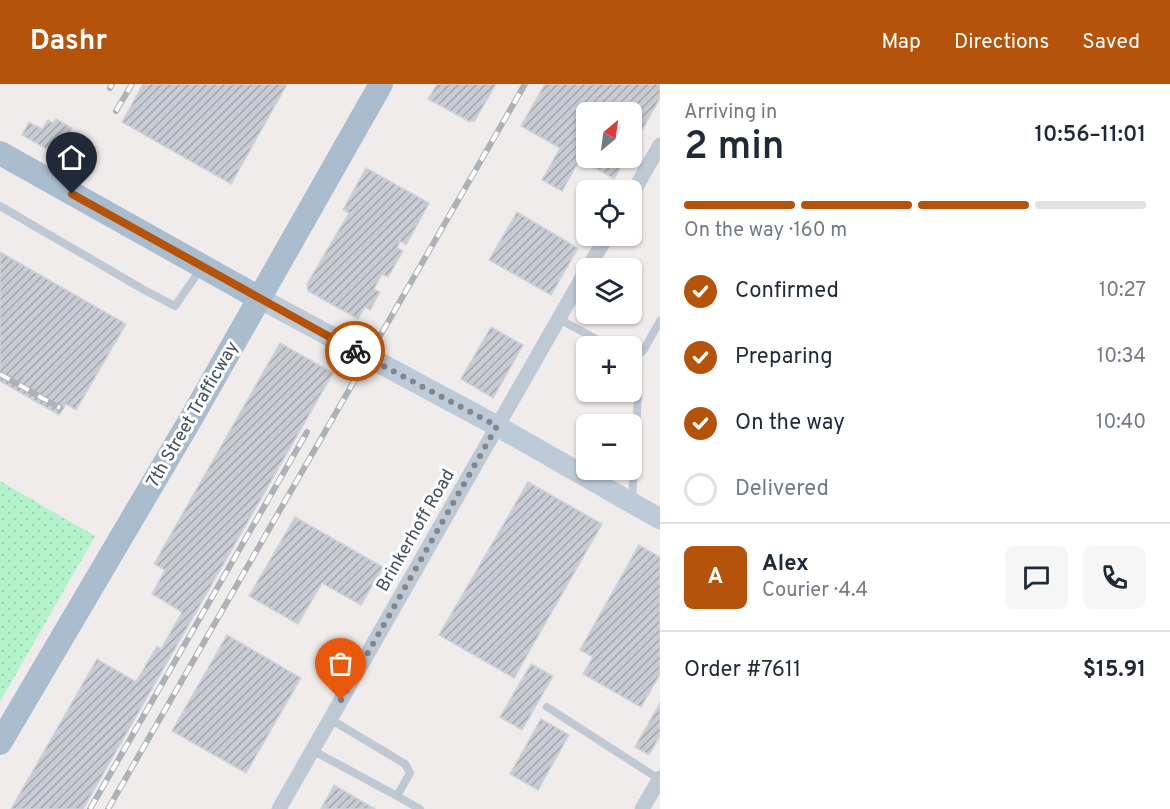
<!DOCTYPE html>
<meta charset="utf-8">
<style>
body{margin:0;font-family:Overpass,sans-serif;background:#f6f6f7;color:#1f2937;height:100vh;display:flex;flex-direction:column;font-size:22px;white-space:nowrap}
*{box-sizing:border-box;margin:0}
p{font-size:20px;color:#747a83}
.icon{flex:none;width:33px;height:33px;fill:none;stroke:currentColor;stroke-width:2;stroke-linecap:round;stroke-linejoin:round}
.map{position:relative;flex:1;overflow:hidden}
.sheet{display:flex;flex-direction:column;background:#fff;width:510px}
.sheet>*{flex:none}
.needle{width:39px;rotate:29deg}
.controls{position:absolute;left:576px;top:18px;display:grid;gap:12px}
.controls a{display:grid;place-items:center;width:66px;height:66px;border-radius:9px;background:#fff;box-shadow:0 2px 4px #0004;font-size:30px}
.pin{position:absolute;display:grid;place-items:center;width:51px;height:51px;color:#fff;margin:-62px -26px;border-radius:50% 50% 50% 0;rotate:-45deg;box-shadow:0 0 6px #0007}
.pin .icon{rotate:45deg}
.courier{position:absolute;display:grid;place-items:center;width:60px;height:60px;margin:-30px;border:4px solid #b45309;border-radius:50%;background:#fff;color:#222;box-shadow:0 2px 8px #0007}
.headline em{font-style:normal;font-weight:600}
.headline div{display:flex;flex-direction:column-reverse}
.headline{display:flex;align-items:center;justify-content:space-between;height:102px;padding:0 24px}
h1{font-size:39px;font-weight:600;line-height:45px}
.bar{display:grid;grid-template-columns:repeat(4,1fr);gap:9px 6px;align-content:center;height:72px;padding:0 24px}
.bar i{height:8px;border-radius:4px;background:#e0e1e3}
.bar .active{background:#b45309}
.bar p{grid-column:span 4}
.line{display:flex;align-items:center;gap:15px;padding:0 24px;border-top:2px solid #e0e1e3}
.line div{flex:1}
.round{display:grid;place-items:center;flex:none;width:63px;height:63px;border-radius:9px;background:#f6f6f7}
ol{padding:0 24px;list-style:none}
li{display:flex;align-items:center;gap:18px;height:66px}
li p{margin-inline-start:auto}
li .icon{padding:6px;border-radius:50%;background:#b45309;color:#fff;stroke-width:4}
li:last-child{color:#747a83}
li i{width:33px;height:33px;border:3px solid #e0e1e3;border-radius:50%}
header{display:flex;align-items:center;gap:36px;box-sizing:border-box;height:84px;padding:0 30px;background:#b45309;color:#fff}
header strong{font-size:28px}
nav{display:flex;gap:33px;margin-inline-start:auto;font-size:21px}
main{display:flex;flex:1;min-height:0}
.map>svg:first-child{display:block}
.grass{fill:url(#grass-dots)}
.building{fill:url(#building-hatch);stroke:#d0d3d9;stroke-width:1.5}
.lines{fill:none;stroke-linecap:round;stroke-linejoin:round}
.path{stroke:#6ad49e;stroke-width:2;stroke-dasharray:4.5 3;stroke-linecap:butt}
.lane{stroke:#bec9d4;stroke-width:8}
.street{stroke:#bec9d4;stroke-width:15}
.secondary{stroke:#bdcad8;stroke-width:21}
.primary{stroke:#a9bdcf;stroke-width:24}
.rail-casing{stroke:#aeb2b8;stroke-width:6}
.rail{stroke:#fff;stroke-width:4;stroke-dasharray:11;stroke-linecap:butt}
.done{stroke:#80878e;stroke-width:6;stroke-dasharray:0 10.8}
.route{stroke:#b45309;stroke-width:8}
.labels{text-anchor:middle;stroke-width:6;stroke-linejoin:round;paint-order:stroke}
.street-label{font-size:18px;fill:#43505c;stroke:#fff}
</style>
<header>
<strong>Dashr</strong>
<nav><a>Map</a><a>Directions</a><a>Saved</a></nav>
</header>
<main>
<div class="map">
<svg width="660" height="725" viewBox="0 0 660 725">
<defs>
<pattern id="grass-dots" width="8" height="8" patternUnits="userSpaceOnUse" patternTransform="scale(1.5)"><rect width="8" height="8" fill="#b5f3cc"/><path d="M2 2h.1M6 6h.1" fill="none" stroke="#9dd2b2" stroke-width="1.8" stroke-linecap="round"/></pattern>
<pattern id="building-hatch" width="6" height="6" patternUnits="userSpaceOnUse" patternTransform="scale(1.5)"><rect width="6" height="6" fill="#c8cbd3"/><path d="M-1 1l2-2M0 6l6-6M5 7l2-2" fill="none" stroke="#a4a7ae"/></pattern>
</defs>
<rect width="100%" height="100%" fill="#f0ecec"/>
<path class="grass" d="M0,397L95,452L0,618Z"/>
<path class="building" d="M143,0H287L231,100L122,38Z
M437,0H496L474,38L471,36L470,38L428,15Z
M545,0H660V14L632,64V28H586V74H626L614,95L580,75L562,107L542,96L560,64L521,42Z
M56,35L72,44L70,48L76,51L62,74L22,51L29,38L42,45L48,36L53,39Z
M366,84L429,119L406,161L400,157L397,164L403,167L388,193L382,190L374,205L380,208L370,226L365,223L358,235L308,207L307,200L349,129L343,126Z
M517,128L578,164L551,211L489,176Z
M0,168L126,240L76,326L66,320L59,331L0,297Z
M491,243L523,261L493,314L461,295Z
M280,259L333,289L83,725H11L97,575L136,598L157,562L161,565L182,528L152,510L165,486L154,480Z
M528,398L602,440L514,594L439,551Z
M295,433L383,483L361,521L322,499L298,540L249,512Z
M639,461L660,473V590L641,623L583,590L593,573L580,566Z
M227,551L301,594L246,689L172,647Z
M531,580L553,592L522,646L500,633Z
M660,619V652L649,671L635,663Z
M541,635L569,651L538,706L510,690Z
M334,701L375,725H321Z"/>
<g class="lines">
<path class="path" d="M367,249L386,259
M342,287L360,298"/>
<path class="lane" d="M0,122L146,207L175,222L200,186
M559,235L609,262
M632,275L638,311L632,417
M632,275L643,267L660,237
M547,623L659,695
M312,666L397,712L410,689L405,680L330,635
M397,712L420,725"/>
<path class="street" d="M632,110L660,61
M588,184L607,152
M279,725L586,187
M642,725L660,694"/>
<path class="secondary" d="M259,214L497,342L660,435"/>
<path class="primary" d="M0,69L259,214
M0,659L192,333L381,0"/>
<defs>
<path id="rail" d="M110,4L112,0
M116,27L132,0
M0,290L60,324
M90,725L307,348
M108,725L525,0"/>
</defs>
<use href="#rail" class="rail-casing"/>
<use href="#rail" class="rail"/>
</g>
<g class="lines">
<path class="done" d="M341,616L497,342L355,267"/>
<path class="route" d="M72,110L355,267"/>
</g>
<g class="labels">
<g class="street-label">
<text transform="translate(192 330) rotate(-60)" y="6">7th Street Trafficway</text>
<text transform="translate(415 446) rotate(-60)" y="6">Brinkerhoff Road</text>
</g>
</g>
</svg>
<div class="controls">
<a><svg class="needle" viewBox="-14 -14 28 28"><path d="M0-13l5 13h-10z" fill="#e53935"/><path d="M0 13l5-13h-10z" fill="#747a83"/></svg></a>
<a><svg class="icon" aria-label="locate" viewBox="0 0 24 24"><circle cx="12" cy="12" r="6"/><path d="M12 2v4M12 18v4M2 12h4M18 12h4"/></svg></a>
<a><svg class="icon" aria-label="layers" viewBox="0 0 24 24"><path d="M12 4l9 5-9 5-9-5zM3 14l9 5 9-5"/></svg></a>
<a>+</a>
<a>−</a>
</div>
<div class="pin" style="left:341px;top:616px;background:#ea580c"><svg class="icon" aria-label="bag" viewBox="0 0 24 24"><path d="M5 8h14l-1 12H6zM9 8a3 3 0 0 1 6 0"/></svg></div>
<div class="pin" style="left:72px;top:110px;background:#1f2937"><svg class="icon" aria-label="home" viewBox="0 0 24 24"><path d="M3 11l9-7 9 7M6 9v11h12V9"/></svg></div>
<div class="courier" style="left:355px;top:267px"><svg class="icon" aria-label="bike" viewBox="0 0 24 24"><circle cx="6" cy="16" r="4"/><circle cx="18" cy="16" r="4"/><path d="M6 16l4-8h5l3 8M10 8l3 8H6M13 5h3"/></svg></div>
</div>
<section class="sheet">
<div class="headline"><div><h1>2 min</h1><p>Arriving in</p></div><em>10:56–11:01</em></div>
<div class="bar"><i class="active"></i><i class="active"></i><i class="active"></i><i></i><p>On the way · 160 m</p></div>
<ol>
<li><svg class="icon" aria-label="check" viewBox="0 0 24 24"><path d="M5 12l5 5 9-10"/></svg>Confirmed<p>10:27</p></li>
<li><svg class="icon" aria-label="check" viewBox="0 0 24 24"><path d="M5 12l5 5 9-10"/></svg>Preparing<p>10:34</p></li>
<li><svg class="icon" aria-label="check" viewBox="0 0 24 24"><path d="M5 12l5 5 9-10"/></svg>On the way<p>10:40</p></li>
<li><i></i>Delivered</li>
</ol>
<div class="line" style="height:108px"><b class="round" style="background:#b45309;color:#fff">A</b><div><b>Alex</b><p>Courier · 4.4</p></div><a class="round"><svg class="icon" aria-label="chat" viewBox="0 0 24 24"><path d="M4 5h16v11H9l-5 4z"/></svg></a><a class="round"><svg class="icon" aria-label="phone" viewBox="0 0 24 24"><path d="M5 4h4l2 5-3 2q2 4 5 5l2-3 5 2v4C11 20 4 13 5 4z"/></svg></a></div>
<div class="line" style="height:78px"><div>Order #7611</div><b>$15.91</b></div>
</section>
</main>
